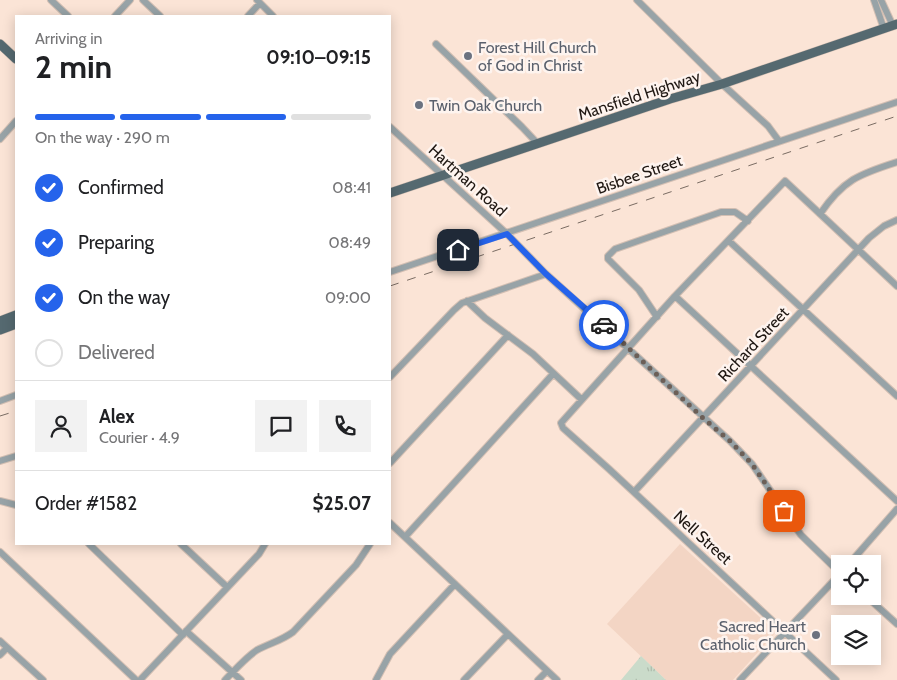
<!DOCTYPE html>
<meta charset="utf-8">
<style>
body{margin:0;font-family:Cabin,sans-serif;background:#f2f2f2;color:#202124;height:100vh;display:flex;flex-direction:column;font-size:19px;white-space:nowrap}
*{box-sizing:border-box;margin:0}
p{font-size:16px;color:#757577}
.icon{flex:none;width:28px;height:28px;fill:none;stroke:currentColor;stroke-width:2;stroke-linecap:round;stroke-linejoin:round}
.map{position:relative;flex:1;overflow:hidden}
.drawer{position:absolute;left:15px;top:15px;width:376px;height:530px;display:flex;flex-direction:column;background:#fff;border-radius:0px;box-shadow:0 2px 12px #0003}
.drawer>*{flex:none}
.tools{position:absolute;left:831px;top:555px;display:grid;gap:10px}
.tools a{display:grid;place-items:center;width:50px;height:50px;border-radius:0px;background:#fff;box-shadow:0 2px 12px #0003;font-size:25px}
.pin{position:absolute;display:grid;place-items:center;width:42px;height:42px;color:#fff;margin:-21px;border-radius:10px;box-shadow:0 2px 8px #0006}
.courier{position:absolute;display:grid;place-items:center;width:50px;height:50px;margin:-25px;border:4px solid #2563eb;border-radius:50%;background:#fff;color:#222;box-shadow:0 1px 6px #0007}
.head em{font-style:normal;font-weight:700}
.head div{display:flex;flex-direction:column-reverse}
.head{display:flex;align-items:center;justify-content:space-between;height:85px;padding:0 20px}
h1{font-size:32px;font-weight:700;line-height:38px}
.bar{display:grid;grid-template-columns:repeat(4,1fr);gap:8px 5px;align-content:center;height:60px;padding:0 20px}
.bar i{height:6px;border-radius:4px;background:#e0e0e0}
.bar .selected{background:#2563eb}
.bar p{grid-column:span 4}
.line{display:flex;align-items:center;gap:12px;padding:0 20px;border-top:1px solid #e0e0e0}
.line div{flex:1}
.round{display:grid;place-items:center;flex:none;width:52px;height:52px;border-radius:0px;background:#f2f2f2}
ol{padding:0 20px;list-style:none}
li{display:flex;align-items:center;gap:15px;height:55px}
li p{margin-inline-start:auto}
li .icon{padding:5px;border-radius:50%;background:#2563eb;color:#fff;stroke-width:4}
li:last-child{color:#757577}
li i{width:28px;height:28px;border:2px solid #e0e0e0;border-radius:50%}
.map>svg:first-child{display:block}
.built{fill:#f3d5c4}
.grass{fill:url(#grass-tufts)}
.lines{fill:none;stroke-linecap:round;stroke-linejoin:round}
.minor-casing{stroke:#d3bfb3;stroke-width:8}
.major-casing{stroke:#d3bfb3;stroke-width:10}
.minor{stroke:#98a3a7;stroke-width:6}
.major{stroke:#556970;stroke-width:9}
.rail{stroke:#7a6c63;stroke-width:1;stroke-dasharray:9 9;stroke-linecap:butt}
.done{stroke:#6c5f57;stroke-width:5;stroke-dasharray:0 9}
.route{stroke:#2563eb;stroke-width:6}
.worship-dot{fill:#6b7280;stroke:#fef4ef;stroke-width:2}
.labels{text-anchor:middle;stroke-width:5;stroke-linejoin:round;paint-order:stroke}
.worship-label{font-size:16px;fill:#5b616d;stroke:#fef4ef;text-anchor:start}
.street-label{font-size:16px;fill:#1f1712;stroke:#fef4ef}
</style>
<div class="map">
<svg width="897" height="680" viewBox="0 0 897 680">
<defs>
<pattern id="grass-tufts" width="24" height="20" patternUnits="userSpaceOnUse" patternTransform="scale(1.25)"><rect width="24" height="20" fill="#cadbca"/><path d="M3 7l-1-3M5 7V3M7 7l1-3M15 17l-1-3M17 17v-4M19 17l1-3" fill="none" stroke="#adbbac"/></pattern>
</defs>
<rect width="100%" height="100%" fill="#fbe4d6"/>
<path class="built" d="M680,544L776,632L733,680H666L607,624Z"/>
<path class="grass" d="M641,656L666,680H621Z"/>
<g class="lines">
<defs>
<path id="minor" d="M51,0L68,16
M143,0L160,16
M257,0L273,16
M637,0L722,84L768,126L779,141
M874,0L884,29
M881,0L893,26
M115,16L130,0
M248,16L260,3
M436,44L522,127L538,144
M390,127L507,234L546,274L730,441L752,464L801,535L840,573
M0,139L16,121
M820,214C843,180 859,174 897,162
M729,241L897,396
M390,272L897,102
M675,296L897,501
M467,301L485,318L533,354L581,399
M657,317L639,290L608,259V256L615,249L721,212H735L748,221
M390,377L454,310L462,303L546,274
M0,401L16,395
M0,461L16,456
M390,463L508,335
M634,492L869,238L884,226L897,220
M0,501L16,505
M390,523L557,680
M405,537L553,374
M89,544L183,635
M181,544L227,587
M0,552L136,680
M849,564L897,509
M866,596L897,624
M186,631L241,680
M0,641L43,680
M0,655L7,648
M140,680L259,554L265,544
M225,680C235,670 245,658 257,650C270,643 281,641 293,632L356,565L370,544
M376,680L390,654L455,584
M464,680L508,634
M538,680L547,671
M740,680L840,574
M836,680L609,469L563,428L561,423L675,296L785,181L897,286"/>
<path id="major" d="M0,44L16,59
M390,193L670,99L722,84L897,24
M0,321L16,315
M0,330L16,324"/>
</defs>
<use href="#minor" class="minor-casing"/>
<use href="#major" class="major-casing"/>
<use href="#minor" class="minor"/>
<use href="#major" class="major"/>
<path class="rail" d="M390,286L897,116
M0,416L16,411"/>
</g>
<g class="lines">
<path class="done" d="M604,325L703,418L730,441L752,464L784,511"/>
<path class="route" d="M458,250L507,234L546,274L604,325"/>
</g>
<g class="worship-dot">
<circle cx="468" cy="56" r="5"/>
<circle cx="419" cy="105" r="5"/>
<circle cx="816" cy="635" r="5"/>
</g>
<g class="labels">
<g class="worship-label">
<text x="478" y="53">Forest Hill Church<tspan x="478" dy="18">of God in Christ</tspan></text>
<text x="429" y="111">Twin Oak Church</text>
<text x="806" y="632" text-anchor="end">Sacred Heart<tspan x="806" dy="18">Catholic Church</tspan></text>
</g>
<g class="street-label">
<text transform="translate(639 95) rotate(-18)" y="6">Mansfield Highway</text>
<text transform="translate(639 174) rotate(-19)" y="6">Bisbee Street</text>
<text transform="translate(468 180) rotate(42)" y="6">Hartman Road</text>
<text transform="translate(753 344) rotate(-47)" y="6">Richard Street</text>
<text transform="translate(703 537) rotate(42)" y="6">Nell Street</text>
</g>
</g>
</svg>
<div class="tools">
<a><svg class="icon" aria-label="locate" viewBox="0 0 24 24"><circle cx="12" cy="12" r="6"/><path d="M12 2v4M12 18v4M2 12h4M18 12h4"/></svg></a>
<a><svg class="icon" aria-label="layers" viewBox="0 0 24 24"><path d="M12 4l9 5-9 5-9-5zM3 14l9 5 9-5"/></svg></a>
</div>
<div class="pin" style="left:784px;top:511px;background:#ea580c"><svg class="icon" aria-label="bag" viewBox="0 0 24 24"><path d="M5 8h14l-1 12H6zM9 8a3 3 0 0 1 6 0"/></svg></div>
<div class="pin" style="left:458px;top:250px;background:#1f2937"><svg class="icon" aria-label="home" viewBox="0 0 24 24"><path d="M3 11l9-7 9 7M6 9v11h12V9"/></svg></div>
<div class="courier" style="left:604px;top:325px"><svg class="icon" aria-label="car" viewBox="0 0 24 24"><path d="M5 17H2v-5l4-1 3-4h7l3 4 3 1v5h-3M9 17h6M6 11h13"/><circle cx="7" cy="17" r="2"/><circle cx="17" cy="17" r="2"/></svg></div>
<section class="drawer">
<div class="head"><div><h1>2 min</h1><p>Arriving in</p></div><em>09:10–09:15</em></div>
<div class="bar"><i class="selected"></i><i class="selected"></i><i class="selected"></i><i></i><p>On the way · 290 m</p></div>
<ol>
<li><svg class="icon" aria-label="check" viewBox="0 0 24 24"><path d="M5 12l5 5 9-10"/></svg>Confirmed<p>08:41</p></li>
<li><svg class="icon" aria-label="check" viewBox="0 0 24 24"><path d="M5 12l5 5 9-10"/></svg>Preparing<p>08:49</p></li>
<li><svg class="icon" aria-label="check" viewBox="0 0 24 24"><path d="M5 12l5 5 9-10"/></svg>On the way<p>09:00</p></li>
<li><i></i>Delivered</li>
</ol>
<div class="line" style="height:90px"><a class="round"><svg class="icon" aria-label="person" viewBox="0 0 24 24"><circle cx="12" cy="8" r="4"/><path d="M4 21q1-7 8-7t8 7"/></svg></a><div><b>Alex</b><p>Courier · 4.9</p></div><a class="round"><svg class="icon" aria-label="chat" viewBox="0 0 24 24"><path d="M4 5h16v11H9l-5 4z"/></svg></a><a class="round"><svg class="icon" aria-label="phone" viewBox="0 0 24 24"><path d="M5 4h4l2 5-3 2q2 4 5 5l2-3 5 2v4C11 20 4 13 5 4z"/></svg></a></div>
<div class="line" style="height:65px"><div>Order #1582</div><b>$25.07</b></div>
</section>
</div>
